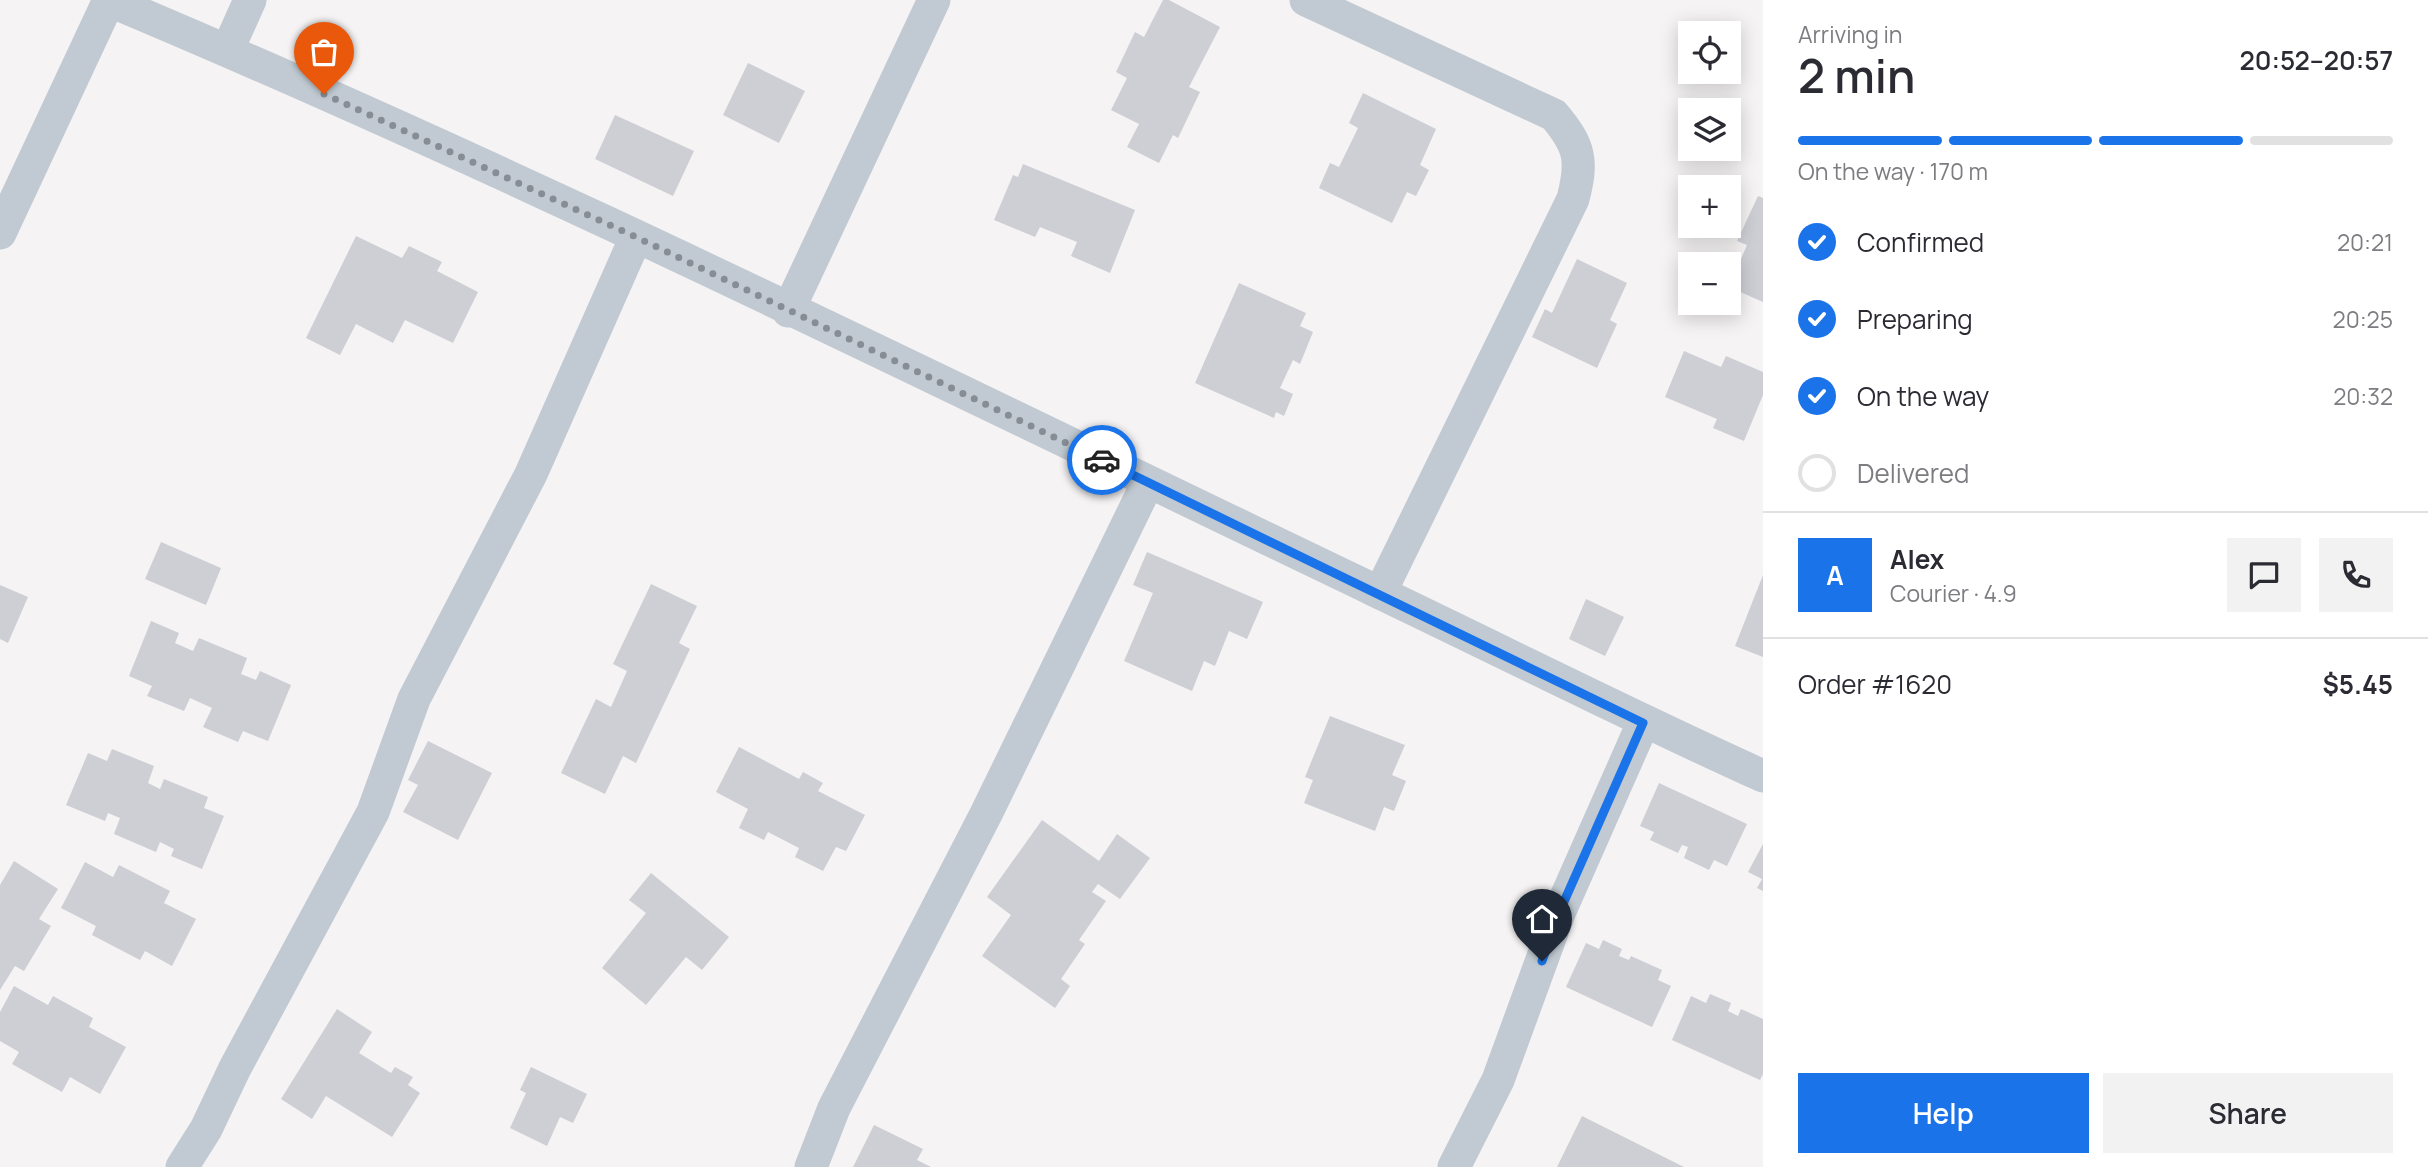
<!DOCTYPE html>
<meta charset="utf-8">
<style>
body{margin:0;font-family:Manrope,sans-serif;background:#f2f2f3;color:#2b2b33;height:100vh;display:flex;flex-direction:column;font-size:26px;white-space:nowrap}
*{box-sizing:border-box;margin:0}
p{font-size:23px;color:#7c7c81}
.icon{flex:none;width:38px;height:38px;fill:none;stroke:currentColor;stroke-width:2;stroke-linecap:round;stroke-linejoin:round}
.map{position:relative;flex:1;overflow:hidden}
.side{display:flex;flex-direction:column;background:#fff;width:665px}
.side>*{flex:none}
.controls{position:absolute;left:1678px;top:21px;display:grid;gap:14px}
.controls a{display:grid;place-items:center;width:63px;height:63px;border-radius:0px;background:#fff;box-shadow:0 4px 18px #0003;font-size:35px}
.pin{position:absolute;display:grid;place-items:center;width:60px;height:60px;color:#fff;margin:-72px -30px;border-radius:50% 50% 50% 0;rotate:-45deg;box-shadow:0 0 7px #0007}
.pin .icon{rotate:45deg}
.courier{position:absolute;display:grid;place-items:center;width:70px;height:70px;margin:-35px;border:5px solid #1a73e8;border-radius:50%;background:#fff;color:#222;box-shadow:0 2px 9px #0007}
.head em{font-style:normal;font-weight:600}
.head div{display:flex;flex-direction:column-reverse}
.head{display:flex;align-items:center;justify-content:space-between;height:119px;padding:0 35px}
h1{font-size:46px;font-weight:600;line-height:52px}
.bar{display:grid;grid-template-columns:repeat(4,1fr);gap:10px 7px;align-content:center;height:84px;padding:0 35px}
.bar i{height:9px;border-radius:5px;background:#e1e1e2}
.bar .selected{background:#1a73e8}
.bar p{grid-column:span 4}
.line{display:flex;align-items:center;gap:18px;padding:0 35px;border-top:2px solid #e1e1e2}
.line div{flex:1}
.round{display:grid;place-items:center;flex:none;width:74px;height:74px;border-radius:0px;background:#f2f2f3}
ol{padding:0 35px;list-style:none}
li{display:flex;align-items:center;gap:21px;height:77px}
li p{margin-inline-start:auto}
li .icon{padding:7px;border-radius:50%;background:#1a73e8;color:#fff;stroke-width:4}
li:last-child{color:#7c7c81}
li i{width:38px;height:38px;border:4px solid #e1e1e2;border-radius:50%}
.cta{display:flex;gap:14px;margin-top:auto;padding:14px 35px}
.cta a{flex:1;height:80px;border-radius:0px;background:#1a73e8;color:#fff;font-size:28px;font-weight:600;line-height:80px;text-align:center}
.cta a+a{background:#f2f2f3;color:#2b2b33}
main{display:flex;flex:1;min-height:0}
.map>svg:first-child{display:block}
.building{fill:#cdcfd5}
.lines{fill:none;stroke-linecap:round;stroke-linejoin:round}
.minor{stroke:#c1cad2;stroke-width:33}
.done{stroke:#868d94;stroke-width:7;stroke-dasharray:0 12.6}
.route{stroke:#1a73e8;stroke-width:9}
</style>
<main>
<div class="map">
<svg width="1763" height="1167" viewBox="0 0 1763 1167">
<rect width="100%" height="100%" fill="#f5f3f3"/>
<path class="building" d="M1163,0H1169L1220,27L1189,87L1200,92L1178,138L1173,135L1159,163L1127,147L1139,124L1111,110L1127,78L1116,72L1135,32L1144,37Z
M748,63L805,91L779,143L723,115Z
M1363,93L1436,129L1420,165L1429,170L1416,196L1407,192L1392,223L1319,188L1330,163L1339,167L1358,128L1349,123Z
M615,115L694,151L673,196L595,159Z
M1023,164L1135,210L1110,273L1071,256L1077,242L1040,227L1035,237L994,220L1013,175L1018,177Z
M1758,196L1763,198V302L1729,287L1747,245L1737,241Z
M356,236L402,258L409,246L442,262L437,271L478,292L453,343L405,320L393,343L356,324L340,355L306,338Z
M1577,259L1627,283L1610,320L1617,324L1597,368L1532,337L1545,309L1552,313Z
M1239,283L1306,313L1300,326L1313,332L1300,364L1293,360L1280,388L1293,394L1284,416L1276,412L1274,418L1195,383Z
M1684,351L1721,367L1726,356L1763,372V395L1744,441L1713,428L1717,419L1665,397Z
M161,542L221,568L206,605L145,579Z
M1147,552L1263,602L1247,639L1229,631L1215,666L1204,661L1192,691L1124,661L1153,593L1133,585Z
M1763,575V657L1735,646Z
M651,584L697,606L679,643L690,649L636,763L623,756L605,794L561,773L596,699L611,707L627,671L613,664Z
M0,585L28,597L8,643L0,639Z
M1586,599L1624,617L1605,656L1569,639Z
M151,621L179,633L175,643L193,651L199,638L247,658L241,674L256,680L260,671L291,685L268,741L243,731L238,742L203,727L212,708L190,698L184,711L147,696L152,686L129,676Z
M1330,716L1405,745L1392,775L1406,781L1394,811L1384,807L1375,831L1304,803L1313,780L1305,777Z
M428,741L492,773L458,840L403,812L418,785L408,780Z
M739,747L799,779L803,772L823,783L818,791L865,815L846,851L836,847L823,871L795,857L799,848L768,832L764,840L739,828L748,809L716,792Z
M112,749L154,766L148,783L160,789L164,779L208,797L204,808L224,816L202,869L171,856L174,849L160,842L156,852L114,834L120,818L108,813L105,821L66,805L88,753L107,761Z
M1659,783L1747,824L1727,866L1714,860L1709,870L1684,858L1688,847L1682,845L1678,853L1650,840L1654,832L1640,826Z
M1042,820L1099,861L1117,834L1150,858L1120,899L1098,884L1092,892L1106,901L1079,940L1085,944L1061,979L1070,986L1055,1008L982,956L1011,915L987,897Z
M1763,844V891L1757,888L1762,879L1748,872Z
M14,861L58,889L39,919L51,926L24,971L15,966L0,990V885Z
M85,862L113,877L119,865L170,891L164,903L196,919L172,966L145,951L140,960L92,935L96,926L61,908Z
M651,873L729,937L702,970L686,957L646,1005L602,968L646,913L629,900Z
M1603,940L1622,949L1619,956L1629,960L1631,956L1662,970L1658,980L1671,986L1652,1027L1566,987L1586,943L1599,949Z
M14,986L48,1005L53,996L93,1018L89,1027L126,1047L100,1094L70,1077L62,1092L12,1064L19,1052L0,1041V1012Z
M1710,994L1731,1003L1728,1011L1738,1016L1741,1009L1763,1019V1074L1760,1080L1672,1040L1691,996L1706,1003Z
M337,1009L372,1032L359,1053L391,1073L395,1067L413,1077L408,1085L420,1093L392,1137L326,1096L312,1119L281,1099Z
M531,1067L587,1094L573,1123L560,1117L547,1146L510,1128L526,1093L520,1090Z
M1582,1116L1684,1167H1557Z
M874,1125L923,1149L917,1160L931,1167H853Z"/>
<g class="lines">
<path class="minor" d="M108,0C537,180 954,389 1374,590C1504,652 1632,717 1763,776
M1306,0L1554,115C1580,146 1583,160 1573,199L1380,593
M228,49L250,0
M0,233L109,0
M788,311L934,0
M182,1167L206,1129L235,1068L373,812L414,699L531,474L636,237
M811,1167L834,1108L986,814L1148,482
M1454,1167L1498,1080L1559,913L1643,723"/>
</g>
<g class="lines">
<path class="done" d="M324,94L636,237L1102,460"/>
<path class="route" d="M1102,460L1643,723L1559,913L1542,961"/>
</g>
</svg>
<div class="controls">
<a><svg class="icon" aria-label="locate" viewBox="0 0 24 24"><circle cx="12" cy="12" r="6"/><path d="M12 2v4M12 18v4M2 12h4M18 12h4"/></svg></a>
<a><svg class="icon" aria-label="layers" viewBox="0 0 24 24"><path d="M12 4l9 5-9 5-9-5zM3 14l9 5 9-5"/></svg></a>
<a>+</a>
<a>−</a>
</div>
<div class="pin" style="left:324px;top:94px;background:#ea580c"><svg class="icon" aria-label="bag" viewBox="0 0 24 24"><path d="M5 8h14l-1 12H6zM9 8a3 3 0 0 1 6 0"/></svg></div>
<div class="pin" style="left:1542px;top:961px;background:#1f2937"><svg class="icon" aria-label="home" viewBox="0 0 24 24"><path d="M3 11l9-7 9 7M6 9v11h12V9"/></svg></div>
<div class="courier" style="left:1102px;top:460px"><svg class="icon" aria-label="car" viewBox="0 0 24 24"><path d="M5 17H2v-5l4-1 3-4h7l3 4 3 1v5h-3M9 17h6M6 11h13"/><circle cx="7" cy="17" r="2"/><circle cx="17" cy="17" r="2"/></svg></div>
</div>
<section class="side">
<div class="head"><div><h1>2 min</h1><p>Arriving in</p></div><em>20:52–20:57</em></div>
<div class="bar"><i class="selected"></i><i class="selected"></i><i class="selected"></i><i></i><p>On the way · 170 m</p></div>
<ol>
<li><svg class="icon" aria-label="check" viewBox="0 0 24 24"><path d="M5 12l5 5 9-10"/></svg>Confirmed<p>20:21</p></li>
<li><svg class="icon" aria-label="check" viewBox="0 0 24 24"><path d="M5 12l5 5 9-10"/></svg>Preparing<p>20:25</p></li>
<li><svg class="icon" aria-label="check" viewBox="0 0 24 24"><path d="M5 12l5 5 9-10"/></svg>On the way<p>20:32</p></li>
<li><i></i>Delivered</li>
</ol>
<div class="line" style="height:126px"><b class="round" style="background:#1a73e8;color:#fff">A</b><div><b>Alex</b><p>Courier · 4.9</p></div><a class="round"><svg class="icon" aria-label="chat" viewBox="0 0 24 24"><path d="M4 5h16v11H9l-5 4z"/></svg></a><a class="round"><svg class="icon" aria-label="phone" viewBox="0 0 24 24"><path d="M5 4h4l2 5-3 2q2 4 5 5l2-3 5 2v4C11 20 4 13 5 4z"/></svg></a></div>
<div class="line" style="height:91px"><div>Order #1620</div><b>$5.45</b></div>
<div class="cta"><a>Help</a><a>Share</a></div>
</section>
</main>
